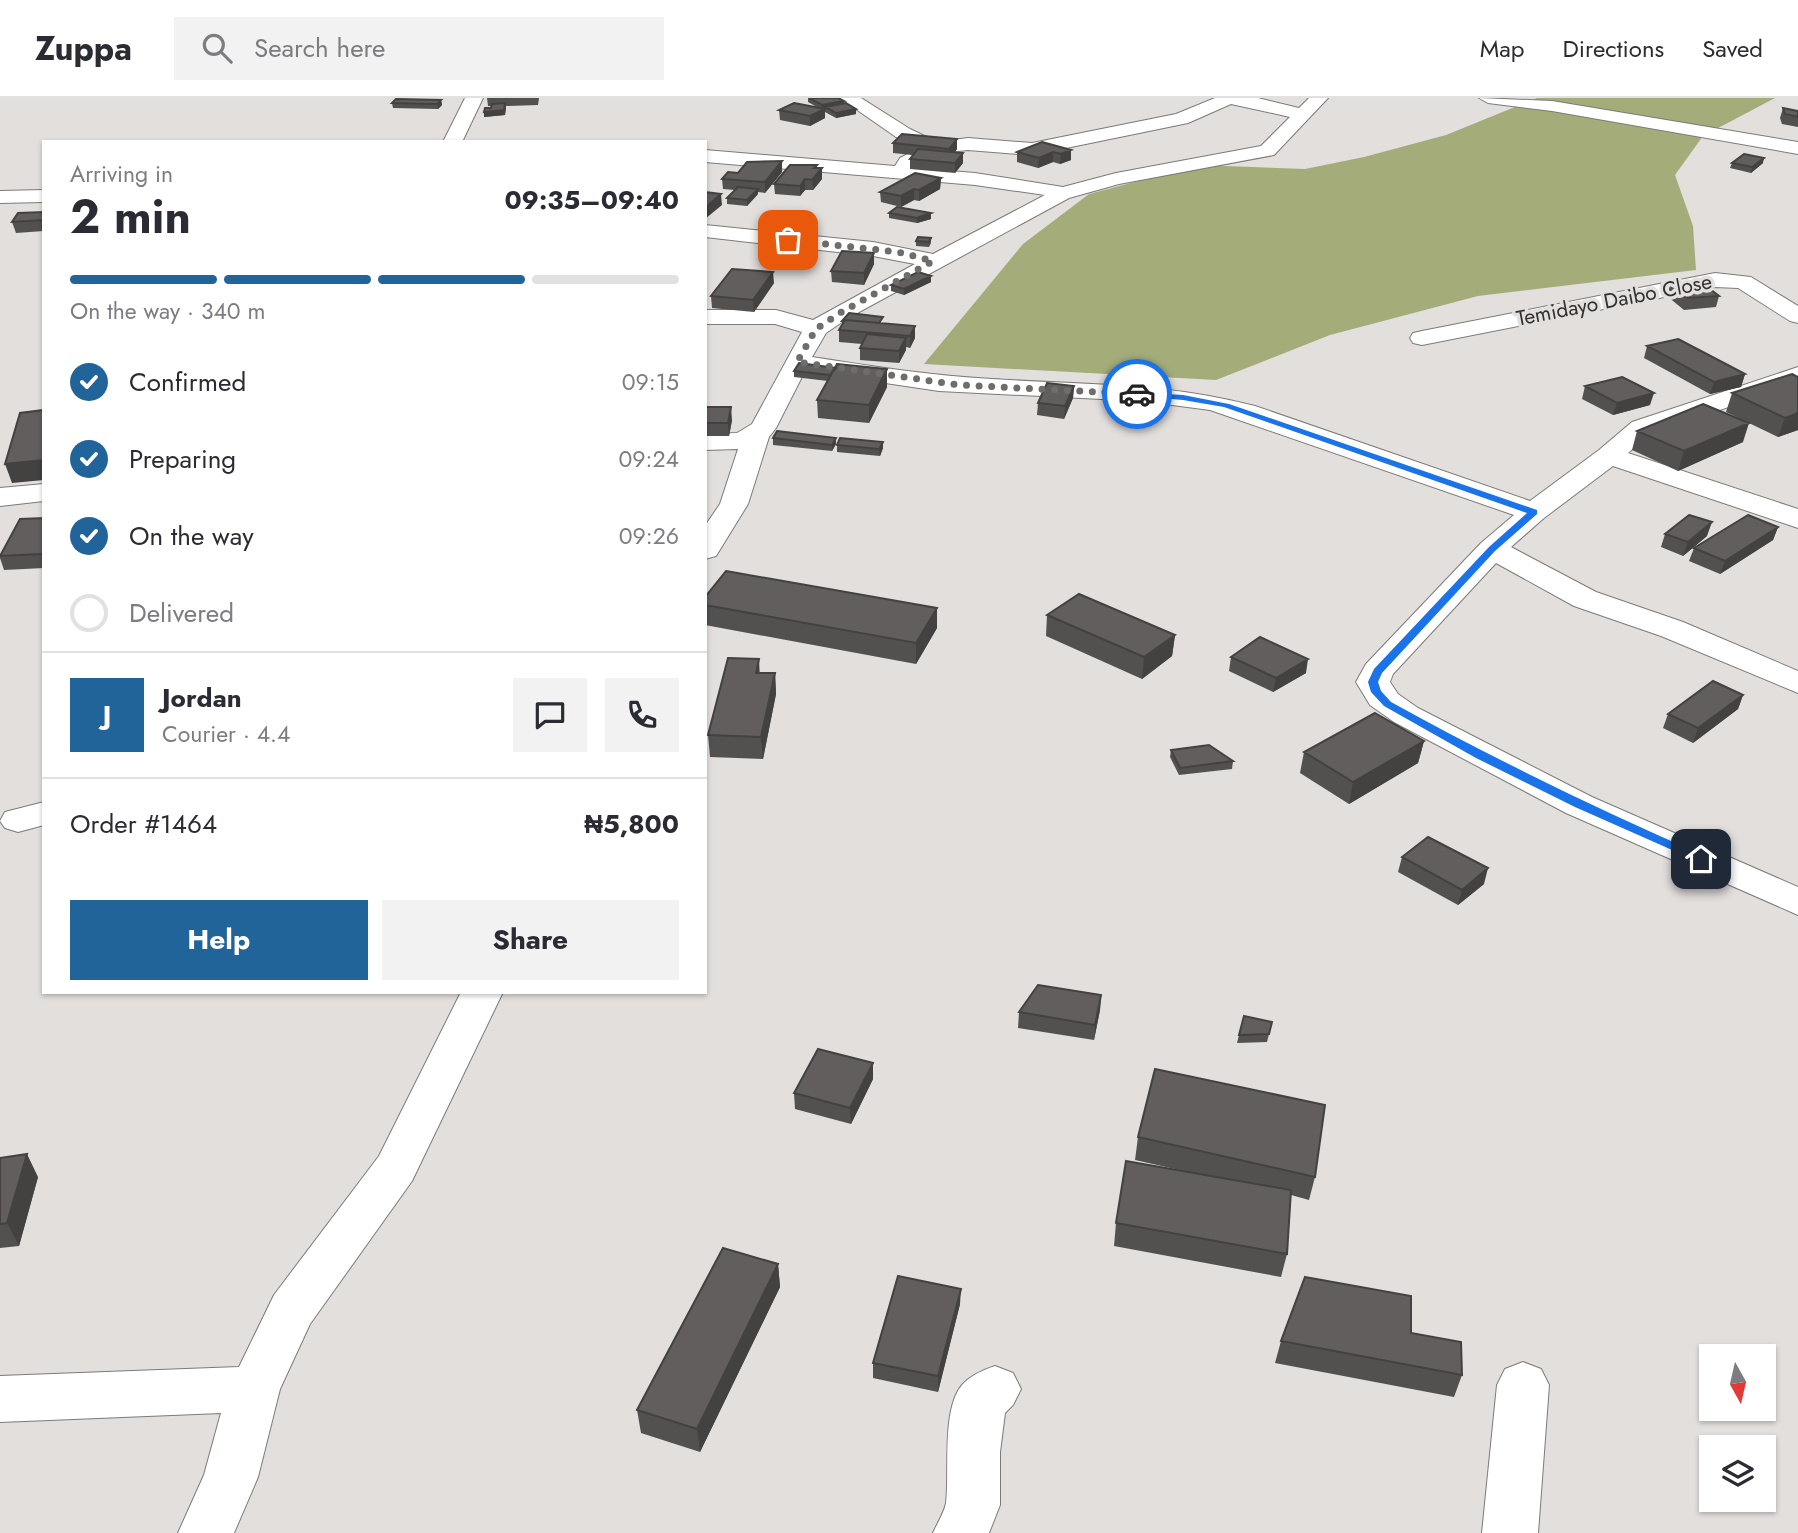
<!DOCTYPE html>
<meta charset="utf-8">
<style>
body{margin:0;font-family:Jost,sans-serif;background:#f2f2f3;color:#2b2b33;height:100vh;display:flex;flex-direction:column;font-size:26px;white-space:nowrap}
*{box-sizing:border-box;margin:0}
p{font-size:23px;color:#7c7c81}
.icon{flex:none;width:38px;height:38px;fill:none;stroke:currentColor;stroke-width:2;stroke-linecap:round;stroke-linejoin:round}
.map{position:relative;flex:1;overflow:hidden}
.side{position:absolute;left:42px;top:42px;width:665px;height:854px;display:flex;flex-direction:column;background:#fff;border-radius:0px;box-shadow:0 2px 5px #0004}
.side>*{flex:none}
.needle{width:46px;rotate:172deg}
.buttons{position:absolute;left:1699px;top:1246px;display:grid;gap:14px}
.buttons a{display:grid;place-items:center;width:77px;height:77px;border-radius:0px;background:#fff;box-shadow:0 2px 5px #0004;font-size:35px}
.pin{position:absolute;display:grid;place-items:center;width:60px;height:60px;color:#fff;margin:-30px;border-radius:14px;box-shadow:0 4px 10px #0006}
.courier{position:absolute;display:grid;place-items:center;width:70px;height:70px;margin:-35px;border:5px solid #1a73e8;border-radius:50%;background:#fff;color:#222;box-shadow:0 2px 9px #0007}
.head em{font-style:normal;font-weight:700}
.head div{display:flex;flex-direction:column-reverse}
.head{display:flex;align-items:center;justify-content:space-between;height:119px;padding:0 28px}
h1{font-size:46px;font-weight:700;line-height:52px}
.bar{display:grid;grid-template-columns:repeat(4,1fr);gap:10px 7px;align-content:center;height:84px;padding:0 28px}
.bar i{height:9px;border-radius:5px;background:#e1e1e2}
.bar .current{background:#21649a}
.bar p{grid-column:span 4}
.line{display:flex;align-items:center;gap:18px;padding:0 28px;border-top:2px solid #e1e1e2}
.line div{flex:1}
.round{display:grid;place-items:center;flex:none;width:74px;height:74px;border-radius:0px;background:#f2f2f3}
ol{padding:0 28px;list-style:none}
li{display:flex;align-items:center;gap:21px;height:77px}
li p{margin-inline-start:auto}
li .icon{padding:7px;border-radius:50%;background:#21649a;color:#fff;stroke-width:4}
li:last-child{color:#7c7c81}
li i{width:38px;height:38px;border:4px solid #e1e1e2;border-radius:50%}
.action{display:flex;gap:14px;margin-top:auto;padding:14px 28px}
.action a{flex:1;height:80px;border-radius:0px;background:#21649a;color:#fff;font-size:28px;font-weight:700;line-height:80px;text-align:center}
.action a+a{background:#f2f2f3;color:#2b2b33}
header{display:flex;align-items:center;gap:42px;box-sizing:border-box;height:98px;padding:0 35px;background:#fff;border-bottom:2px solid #e1e1e2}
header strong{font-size:33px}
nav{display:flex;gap:38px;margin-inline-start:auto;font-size:24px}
.search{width:490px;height:63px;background:#f2f2f3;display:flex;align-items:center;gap:18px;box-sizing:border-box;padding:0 24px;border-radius:0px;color:#7c7c81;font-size:26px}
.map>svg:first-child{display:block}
.forest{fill:#a4ad7a}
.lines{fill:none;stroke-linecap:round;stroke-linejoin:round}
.minor-casing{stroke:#7d7a78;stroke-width:2}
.minor{fill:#fff;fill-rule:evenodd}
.wall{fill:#535150}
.shaded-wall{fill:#444241}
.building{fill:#615e5d;stroke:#444241;stroke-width:2}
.route{fill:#1a73e8}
.done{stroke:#6f6d6c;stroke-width:7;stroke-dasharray:0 12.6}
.labels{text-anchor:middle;stroke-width:7;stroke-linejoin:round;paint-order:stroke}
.far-street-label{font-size:21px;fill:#31302f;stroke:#e2dfdd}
</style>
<header>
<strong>Zuppa</strong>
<div class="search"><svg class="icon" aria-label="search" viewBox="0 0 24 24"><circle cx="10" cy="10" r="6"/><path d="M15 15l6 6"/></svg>Search here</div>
<nav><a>Map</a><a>Directions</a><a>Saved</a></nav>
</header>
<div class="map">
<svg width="1798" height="1435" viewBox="0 0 1798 1435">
<rect width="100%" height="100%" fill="#e2dfdd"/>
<path class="forest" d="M1537,0H1775L1703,38L1675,77L1693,128L1696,172L1478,198L1330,237L1216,282L924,266L1023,146L1089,96L1199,67L1305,71L1364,59L1446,37Z"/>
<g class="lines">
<defs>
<path id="minor" d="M465,0H483L462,44H443Z
M840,0H861L910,31L937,44L968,40L1032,45L1176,16L1215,0H1258L1299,10L1309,0H1328L1274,57L1119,86L1069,100L848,220L826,235L812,259C872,268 931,278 992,281C1084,287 1164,284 1255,308L1530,403L1599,352L1632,324L1798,269V285L1650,336L1628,355L1798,411V430L1613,368L1544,420L1511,449L1596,494L1683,524L1798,573V595L1661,538L1574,508L1496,465L1393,576L1390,584L1398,596L1418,610L1592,699L1798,789V817L1566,715L1394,624L1370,607L1356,584L1366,566L1481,445L1514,417L1210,312L1142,303L939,293L805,273L776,330L769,339L748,406L716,458L705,461V428L720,406L738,351L705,352V336L737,335L752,326L802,234L775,226H705V212H776L813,222L915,166L873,158L705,139V127L873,144L933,156L1045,97L975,87L705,64V52L895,68L900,60L919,50L896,39ZM1231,6L1290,19L1261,48L1116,75L1063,89L975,75L913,70L939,55L968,52L1032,57L1188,25Z
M1479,0L1552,3L1798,44V56L1552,13L1488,5Z
M44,92V104L0,105V93Z
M1715,175L1751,179L1798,208V225L1790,223L1738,190L1715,189L1422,247L1413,245L1410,240L1413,235L1422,233Z
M44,386V403L0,408V390Z
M44,704V727L18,734L5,730L0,723L5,714Z
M461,894H503L412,1083L310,1226L280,1291L258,1379L234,1435H178L204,1377L221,1315L0,1324V1278L239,1269L274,1197L379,1058Z
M1523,1264L1541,1271L1549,1287L1538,1435H1482L1497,1287L1505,1271Z
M995,1268L1013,1275L1021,1291L1013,1307L1005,1315L1000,1354V1407L989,1435H933C937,1426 944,1415 946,1405C950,1374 941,1312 962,1287C971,1277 983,1272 995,1268Z"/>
</defs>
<use href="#minor" class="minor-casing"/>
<use href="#minor" class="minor"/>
</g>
<path class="wall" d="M487,0H539L538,7L506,8L505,17L484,19L491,8H488Z
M808,0L844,6L856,16L836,20L825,14V12V20L810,28L780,22L779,12L817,9L808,4Z
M441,2L442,7L438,11L393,10L392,5Z
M1783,10L1798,13V29L1782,26L1780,20Z
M957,41V51L955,54L963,65L955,75L910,71V61L912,57L893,55V45Z
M1042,44L1071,62L1060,66L1053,64L1038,70L1017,64V54Z
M782,63V74L765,95L758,94V96L747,108L727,106V100L735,92L723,91L722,81L738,75Z
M1732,65H1763L1751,75L1730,70Z
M817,67V70L822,81L813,92H805L800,98L775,96L774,86Z
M941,80L940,91L919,103L914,102L901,109L881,104L880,94Z
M44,114V133L16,135L12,124Z
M889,115L931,121L917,125L889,120Z
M931,140V145L929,149L916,148V143Z
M874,166L864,187L832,184L831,173Z
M931,178V184L904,197L891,193V187Z
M774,185L754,214L712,210L711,198Z
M1670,187L1719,198L1716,209L1684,212L1667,198Z
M842,223L883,225L915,240L910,250L906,249V252L899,265L860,262V250L862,246L839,244V232L842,227Z
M1647,248L1745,276L1741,289L1710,296L1644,260Z
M835,270L887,271V289L869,325L818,320L817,302L828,283L794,279V273Z
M1798,279V332L1778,339L1726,314L1732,295Z
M1074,288L1073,300L1064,321L1037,317L1038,305Z
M1585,288L1650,307L1613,317L1582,301Z
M705,309L732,322L729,338H705Z
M1637,333L1743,344L1678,373L1632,352Z
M773,340L836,346L832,353L773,347Z
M883,344V350L880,358L837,354V347Z
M44,420V470L4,472L0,460V457Z
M1778,429L1773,442L1720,476L1689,463L1694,450Z
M1665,436L1707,438L1683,458L1661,449Z
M705,499L937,530L916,566L705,527Z
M1047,517L1175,537L1172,558L1142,581L1046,538Z
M1231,559L1306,575L1273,594L1229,573Z
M760,575H775L776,596L763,661L710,659L708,637Z
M1743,597L1738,611L1693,645L1663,630L1668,616Z
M1424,643L1418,665L1349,706L1300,675L1304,654Z
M1171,652L1233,663L1232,671L1179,677L1170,659Z
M1402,759L1484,786L1458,807L1398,774Z
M1101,897L1100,912L1094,942L1018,930L1019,914Z
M1272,924L1267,944L1237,945L1239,937Z
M873,965V981L851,1026L795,1011L794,995Z
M1138,1039L1315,1079L1309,1102L1291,1097L1287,1156L1281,1179L1114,1148L1116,1125L1184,1073L1135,1062Z
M0,1060L38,1079L19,1148L0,1150Z
M778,1166L780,1189L700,1354L641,1335L637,1312Z
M960,1206L938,1294L873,1280V1265Z
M1411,1235L1462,1277L1454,1299L1275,1265L1281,1243Z"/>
<path class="shaded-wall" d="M441,2L442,7L438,11L437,6Z
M844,3V8L825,9V20L810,28V18L822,12V7Z
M505,5L506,10L505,17L484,19V14Z
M856,11V16L836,20V15Z
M957,41V51L949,61V51Z
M1071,52V62L1060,66L1061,56Z
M1053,54V64L1038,70L1039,60Z
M963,55V65L955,75V65Z
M1764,60L1763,65L1751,75L1752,69Z
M782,63V74L765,95V84Z
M817,67V76L822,70V81L813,92L812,82L814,70Z
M941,80L940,91L919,103V92Z
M805,81V92L800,98V88Z
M758,91V96L747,108V102Z
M914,91V102L901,109V98Z
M721,96L722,107L705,121V110Z
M931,115V121L917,125V120Z
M874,155V166L864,187V175Z
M773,174L774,185L754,214L753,202Z
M931,178V184L904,197V191Z
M915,228V240L910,250V238Z
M906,240V252L899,265V253Z
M887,271V289L869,325V307Z
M1745,276L1741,289L1710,296L1714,284Z
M1074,288L1073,300L1064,321L1065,308Z
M1654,295L1650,307L1613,317L1617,305Z
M731,309L732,322L729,338L728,325Z
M1798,315V332L1778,339L1785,320Z
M1749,325L1743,344L1678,373L1684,353Z
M836,340V346L832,353V347Z
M883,344V350L880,358L879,351Z
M44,362V382L12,385L5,366Z
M1712,424L1707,438L1683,458L1688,444Z
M1778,429L1773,442L1720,476L1725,463Z
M937,510V530L916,566V545Z
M1175,537L1172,558L1142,581L1144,559Z
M759,561L760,582L756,575Z
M1308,561L1306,575L1273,594L1276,580Z
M775,575L776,596L763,661L761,639Z
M1743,597L1738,611L1693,645L1698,630Z
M1424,643L1418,665L1349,706L1353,684Z
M1488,770L1484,786L1458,807L1462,792Z
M1101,897L1100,912L1094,942L1095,927Z
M873,965V981L851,1026L850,1010Z
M27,1056L38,1079L19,1148L7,1125Z
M778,1166L780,1189L700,1354L697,1331Z
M961,1191L960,1206L938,1294V1278Z"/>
<path class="building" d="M809,0H838L844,3L822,7Z
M396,1L441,2L437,6L392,5Z
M505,5L504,12L484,14L485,10H491L492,6Z
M794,5L825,11L810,18L779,12Z
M846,5L856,11L836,15L825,9Z
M1783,10L1798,13V19L1785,16Z
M902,36L957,41L949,51L893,45Z
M1042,44L1071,52L1061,56L1053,54L1039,60L1017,54Z
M918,51L963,55L955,65L910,61Z
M1744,56L1764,60L1752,69L1732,65Z
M782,63L765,84L722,81L728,74L738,75L747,64Z
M790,67H817L814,70H822L812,82L805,81L800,88L774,86Z
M915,75L941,80L919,92L914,91L901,98L880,94Z
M738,89L758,91L747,102L727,100Z
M705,94L721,96L705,110Z
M897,109L931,115L917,120L889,115Z
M44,114V122L12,124L18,115Z
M918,139L931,140L929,144L916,143Z
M842,153L874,155L864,175L831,173Z
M732,171L773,174L753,202L711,198Z
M918,174L931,178L904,191L891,187Z
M1701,184L1719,198L1688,200L1670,187Z
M849,215L883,219L879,225L845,222L844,223H842Z
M845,222L915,228L910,238L839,232Z
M867,236L906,240L899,253L860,250Z
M1678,241L1745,276L1714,284L1647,248Z
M799,265L836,270L830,277L794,273Z
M837,266L887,271L869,307L817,302Z
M1792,276L1798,279V315L1785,320L1732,295Z
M1622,279L1654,295L1617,305L1585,288Z
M1047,285L1074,288L1065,308L1038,305Z
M1703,306L1749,325L1684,353L1637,333Z
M705,309H731L728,325H705Z
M44,312V362L5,366L20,315Z
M777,333L836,340L832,347L773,340Z
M840,340L883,344L879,351L837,347Z
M1689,417L1712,424L1688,444L1665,436Z
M1748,417L1778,429L1725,463L1694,450Z
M44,420V453L42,456L0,458L20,421Z
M726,473L937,510L916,545L705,507V499Z
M1079,496L1175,537L1144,559L1047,517Z
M1260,539L1308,561L1276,580L1231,559Z
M728,560L759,561L756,575H775L761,639L708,637Z
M1713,583L1743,597L1698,630L1668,616Z
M1375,615L1424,643L1353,684L1304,654Z
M1209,647L1233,663L1180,670L1171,652Z
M1428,739L1488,770L1462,792L1402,759Z
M1038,887L1101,897L1095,927L1019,914Z
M1244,918L1272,924L1269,936L1239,937Z
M818,951L873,965L850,1010L794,995Z
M1155,971L1325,1007L1315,1079L1138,1039Z
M27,1056L7,1125L0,1126V1060Z
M1126,1063L1291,1092L1287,1156L1116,1125Z
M723,1150L778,1166L697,1331L637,1312Z
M898,1178L961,1191L938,1278L873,1265Z
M1305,1179L1411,1198V1235L1461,1244L1462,1277L1281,1243Z"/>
<path class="route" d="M1134,294L1183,297L1229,306L1537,412V416L1495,453L1382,575L1378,584L1381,593L1391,604C1494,661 1598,711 1705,758V763H1697L1575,709L1476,660L1384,608L1371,594L1368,584L1374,571L1489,449L1527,415L1224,309L1183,302L1137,298Z"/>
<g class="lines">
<path class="done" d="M788,142L898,154L933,163L840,215L816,231L797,264L960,287L1137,296"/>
</g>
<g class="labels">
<g class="far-street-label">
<text transform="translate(1614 202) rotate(-11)" y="7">Temidayo Daibo Close</text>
</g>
</g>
</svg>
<div class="buttons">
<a><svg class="needle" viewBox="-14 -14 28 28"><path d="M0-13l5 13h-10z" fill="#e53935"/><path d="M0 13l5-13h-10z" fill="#7c7c81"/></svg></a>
<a><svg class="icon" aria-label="layers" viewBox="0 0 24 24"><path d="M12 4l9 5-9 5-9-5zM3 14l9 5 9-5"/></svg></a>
</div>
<div class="pin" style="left:788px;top:142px;background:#ea580c"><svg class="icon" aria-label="bag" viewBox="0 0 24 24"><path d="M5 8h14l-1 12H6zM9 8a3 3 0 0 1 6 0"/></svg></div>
<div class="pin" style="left:1701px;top:761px;background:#1f2937"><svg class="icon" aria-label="home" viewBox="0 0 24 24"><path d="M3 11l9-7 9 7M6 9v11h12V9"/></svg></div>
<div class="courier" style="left:1137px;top:296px"><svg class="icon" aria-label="car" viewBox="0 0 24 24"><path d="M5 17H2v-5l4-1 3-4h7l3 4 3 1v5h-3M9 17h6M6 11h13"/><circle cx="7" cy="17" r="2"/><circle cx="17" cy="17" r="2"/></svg></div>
<section class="side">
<div class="head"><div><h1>2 min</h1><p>Arriving in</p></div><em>09:35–09:40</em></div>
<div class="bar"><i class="current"></i><i class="current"></i><i class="current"></i><i></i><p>On the way · 340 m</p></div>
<ol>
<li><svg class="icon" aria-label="check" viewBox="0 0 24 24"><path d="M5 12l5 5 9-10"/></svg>Confirmed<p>09:15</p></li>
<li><svg class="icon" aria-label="check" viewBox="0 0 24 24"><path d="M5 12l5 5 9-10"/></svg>Preparing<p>09:24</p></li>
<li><svg class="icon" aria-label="check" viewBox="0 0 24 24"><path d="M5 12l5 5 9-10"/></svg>On the way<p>09:26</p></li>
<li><i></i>Delivered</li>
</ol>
<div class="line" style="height:126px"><b class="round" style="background:#21649a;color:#fff">J</b><div><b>Jordan</b><p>Courier · 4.4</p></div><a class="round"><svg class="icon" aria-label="chat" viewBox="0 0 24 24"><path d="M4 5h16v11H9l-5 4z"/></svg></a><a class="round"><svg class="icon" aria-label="phone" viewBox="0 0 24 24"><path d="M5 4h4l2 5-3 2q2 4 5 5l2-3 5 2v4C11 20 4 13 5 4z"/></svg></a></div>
<div class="line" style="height:91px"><div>Order #1464</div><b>₦5,800</b></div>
<div class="action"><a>Help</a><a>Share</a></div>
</section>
</div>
